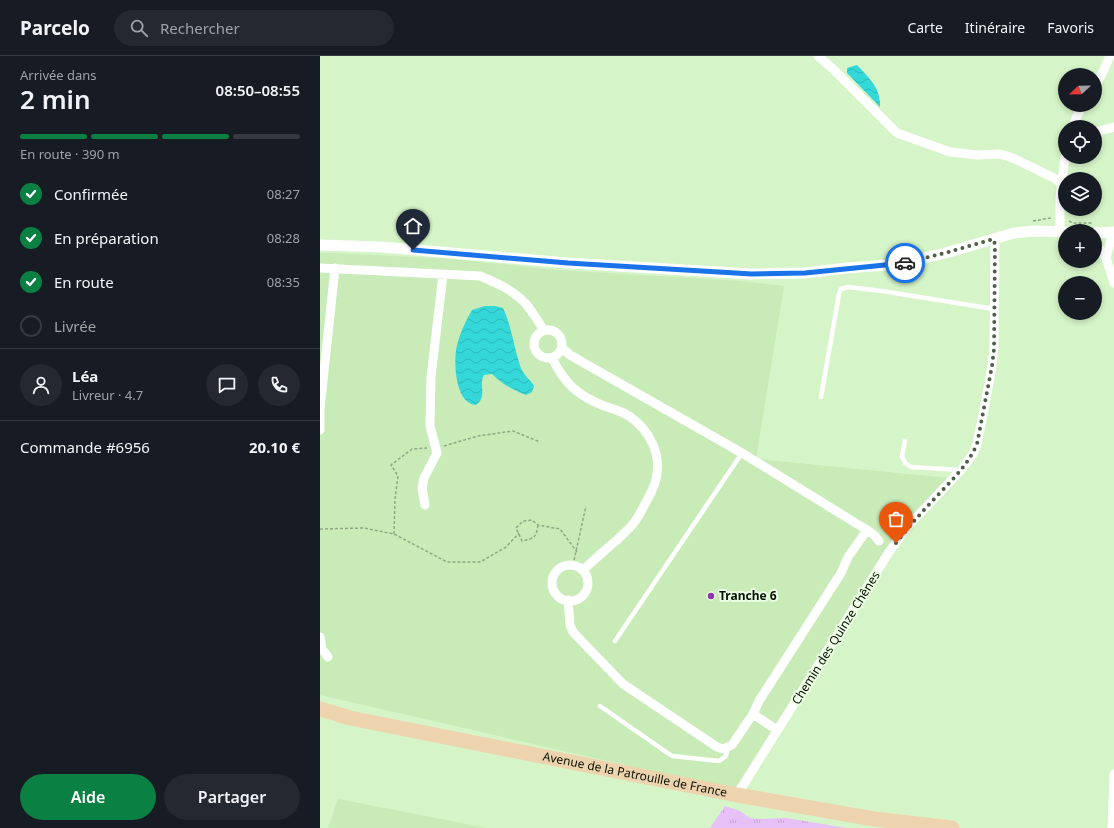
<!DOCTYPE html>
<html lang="fr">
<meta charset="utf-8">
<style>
body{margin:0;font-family:"Noto Sans",sans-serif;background:#242831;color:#f1f3f6;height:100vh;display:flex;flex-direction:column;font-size:15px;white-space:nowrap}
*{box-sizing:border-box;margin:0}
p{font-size:13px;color:#9ea1a6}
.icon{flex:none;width:22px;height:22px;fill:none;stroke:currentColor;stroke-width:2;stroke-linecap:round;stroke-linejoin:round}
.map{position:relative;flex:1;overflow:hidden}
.drawer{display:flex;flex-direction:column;background:#171b24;width:320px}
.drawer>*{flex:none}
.needle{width:26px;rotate:248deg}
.fabs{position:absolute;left:738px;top:12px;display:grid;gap:8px}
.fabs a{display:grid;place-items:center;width:44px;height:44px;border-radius:50%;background:#171b24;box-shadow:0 2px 6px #0003;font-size:20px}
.pin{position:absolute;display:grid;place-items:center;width:34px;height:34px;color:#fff;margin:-41px -17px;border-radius:50% 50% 50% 0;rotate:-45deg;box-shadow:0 0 4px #0007}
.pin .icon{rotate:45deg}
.courier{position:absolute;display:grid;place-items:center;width:40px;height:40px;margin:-20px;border:3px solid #1a73e8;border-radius:50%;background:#fff;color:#222;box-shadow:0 1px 5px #0007}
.headline em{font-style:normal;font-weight:600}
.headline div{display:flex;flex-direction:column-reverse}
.headline{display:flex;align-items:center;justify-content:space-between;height:68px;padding:0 20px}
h1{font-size:26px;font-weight:600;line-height:30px}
.bar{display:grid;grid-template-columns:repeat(4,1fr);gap:6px 4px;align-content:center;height:48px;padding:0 20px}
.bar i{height:5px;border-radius:3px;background:#363941}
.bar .active{background:#0b8043}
.bar p{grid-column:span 4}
.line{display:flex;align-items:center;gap:10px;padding:0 20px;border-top:1px solid #363941}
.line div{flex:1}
.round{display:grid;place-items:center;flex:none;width:42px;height:42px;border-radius:21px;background:#242831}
ol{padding:0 20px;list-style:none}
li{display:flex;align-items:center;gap:12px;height:44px}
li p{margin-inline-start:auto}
li .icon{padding:4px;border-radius:50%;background:#0b8043;color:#fff;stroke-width:4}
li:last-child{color:#9ea1a6}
li i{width:22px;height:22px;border:2px solid #363941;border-radius:50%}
.button{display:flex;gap:8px;margin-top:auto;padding:8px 20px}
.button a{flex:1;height:46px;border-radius:24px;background:#0b8043;color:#fff;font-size:16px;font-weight:600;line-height:46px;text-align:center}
.button a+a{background:#242831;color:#f1f3f6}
header{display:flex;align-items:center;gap:24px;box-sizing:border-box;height:56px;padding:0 20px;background:#171b24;border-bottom:1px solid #363941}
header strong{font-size:19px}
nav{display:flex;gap:22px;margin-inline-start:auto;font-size:14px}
.search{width:280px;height:36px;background:#242831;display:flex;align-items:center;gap:10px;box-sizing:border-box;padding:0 14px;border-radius:22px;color:#9ea1a6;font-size:15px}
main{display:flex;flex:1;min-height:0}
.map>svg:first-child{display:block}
.built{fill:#c8ebb7}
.grass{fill:url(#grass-tufts)}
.water{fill:url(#water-waves)}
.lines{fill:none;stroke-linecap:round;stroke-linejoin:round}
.path{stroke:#90a885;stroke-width:1.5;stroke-dasharray:3 2;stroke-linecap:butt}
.service{stroke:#fff;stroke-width:4.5}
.minor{stroke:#fff;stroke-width:9}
.tertiary{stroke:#fff;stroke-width:11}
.primary{stroke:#eed4ae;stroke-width:15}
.done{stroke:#4f6048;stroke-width:4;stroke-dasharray:0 7.2}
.route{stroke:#1a73e8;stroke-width:5}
.poi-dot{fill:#8c3aa9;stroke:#ebfde2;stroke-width:1.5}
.labels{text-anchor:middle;stroke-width:4;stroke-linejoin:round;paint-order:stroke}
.poi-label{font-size:12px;font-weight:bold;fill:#071103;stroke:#ebfde2;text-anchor:start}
.street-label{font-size:12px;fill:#071103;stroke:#ebfde2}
</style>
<header>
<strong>Parcelo</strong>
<div class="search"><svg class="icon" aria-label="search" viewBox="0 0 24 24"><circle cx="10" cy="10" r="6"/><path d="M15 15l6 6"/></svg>Rechercher</div>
<nav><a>Carte</a><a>Itinéraire</a><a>Favoris</a></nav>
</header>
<main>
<section class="drawer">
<div class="headline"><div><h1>2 min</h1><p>Arrivée dans</p></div><em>08:50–08:55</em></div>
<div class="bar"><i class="active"></i><i class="active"></i><i class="active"></i><i></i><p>En route · 390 m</p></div>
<ol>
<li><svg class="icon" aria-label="check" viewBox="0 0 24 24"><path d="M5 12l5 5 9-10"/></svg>Confirmée<p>08:27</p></li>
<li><svg class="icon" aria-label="check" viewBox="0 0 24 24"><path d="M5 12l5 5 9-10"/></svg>En préparation<p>08:28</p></li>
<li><svg class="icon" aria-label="check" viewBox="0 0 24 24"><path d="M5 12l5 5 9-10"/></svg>En route<p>08:35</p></li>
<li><i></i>Livrée</li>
</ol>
<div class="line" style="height:72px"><a class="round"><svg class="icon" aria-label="person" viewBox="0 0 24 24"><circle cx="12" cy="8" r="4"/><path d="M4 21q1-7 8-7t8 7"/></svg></a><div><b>Léa</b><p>Livreur · 4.7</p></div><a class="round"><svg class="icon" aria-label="chat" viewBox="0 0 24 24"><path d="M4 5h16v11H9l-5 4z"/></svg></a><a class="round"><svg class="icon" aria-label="phone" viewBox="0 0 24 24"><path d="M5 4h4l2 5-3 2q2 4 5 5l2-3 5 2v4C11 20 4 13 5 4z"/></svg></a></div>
<div class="line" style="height:52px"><div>Commande #6956</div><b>20.10 €</b></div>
<div class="button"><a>Aide</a><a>Partager</a></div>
</section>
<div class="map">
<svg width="794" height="772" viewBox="0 0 794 772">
<defs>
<pattern id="grass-tufts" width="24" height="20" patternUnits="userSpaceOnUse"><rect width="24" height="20" fill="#e7c0f7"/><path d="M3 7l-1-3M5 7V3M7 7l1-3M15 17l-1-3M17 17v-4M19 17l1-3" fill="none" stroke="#c5a4d2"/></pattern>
<pattern id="water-waves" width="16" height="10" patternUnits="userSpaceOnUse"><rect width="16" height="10" fill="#34d8d9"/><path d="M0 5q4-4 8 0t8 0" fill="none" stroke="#2cb8b9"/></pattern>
</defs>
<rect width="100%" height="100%" fill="#d5f4c7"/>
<path class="built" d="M0,197H14L132,203L238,214L421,225L464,230L436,403L628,422L549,521L414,734L0,639Z
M18,743L167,772H8Z"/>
<path class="grass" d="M405,750L420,755L430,762L439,763L466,762L527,772H390Z"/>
<path class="water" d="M537,9C549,22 561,32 560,51L527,17V12Z
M165,250H175L183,252C192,271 194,293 201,312C204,320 210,323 214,330L212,336L206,339C192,333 183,329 172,318L164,319C158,329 168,340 156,349C135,348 133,305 137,289C140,277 145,266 152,254Z"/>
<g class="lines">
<path class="path" d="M713,165L731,162
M749,165L753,167H772
M124,390L158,380L193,375L220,386
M218,469C216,482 215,482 202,485L196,472L203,465L212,464L218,469L240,473L257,496
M0,473L44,472L74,478L127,506H160L186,491L199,477
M74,478L75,443L78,420L71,409L92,393L107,392
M253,509L266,450"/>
<path class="service" d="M501,341L519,238L521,233L528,231L562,235L674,253
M585,385L582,400L585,407L591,411L641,414
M295,585L422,397
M280,650L352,700L399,705L406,700L408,690"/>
<path class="minor" d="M498,0L512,12L577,77L630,96L657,99L679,98L687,100L695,103L734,122L741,127
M775,29L782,18L790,0
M753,71L756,62L763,49
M775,76L794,71
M740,176V141L745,101
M775,186L786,202L794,227
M786,202L793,176
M0,212L160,220C177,227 193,234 206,248C213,256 218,266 224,274
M214 288a14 14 0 1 1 28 0a14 14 0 1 1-28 0Z
M242,292L250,299L422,397L547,474L554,479L559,485
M232,302C245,328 257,339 284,350C293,353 302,355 309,360C330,374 342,399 336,423C334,432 329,441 325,448C321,455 318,463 312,469C308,474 302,479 297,484C285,494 274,504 263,514
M0,374V353L15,212
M105,449L102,432L104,422L117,397L110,370L111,321L123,218
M232 527a18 18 0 1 1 36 0a18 18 0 1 1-36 0Z
M248,544L250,569L253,576L303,628L397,691L403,693L412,689L433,658L439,645L521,517L528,501L547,474
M0,581L2,593L8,601
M433,658L457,674
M417,739L569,496L590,468L641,414L653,398L657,388L667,338L672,310L674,293L675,188L673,183
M792,772L794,718"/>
<path class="tertiary" d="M775,177L794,176
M0,189L62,191L248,207L432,218L485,217L527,212L580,208L629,196L694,177L713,175L745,176"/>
<path class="primary" id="s1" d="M0,653L30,662L417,739L554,763L632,772"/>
</g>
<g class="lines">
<path class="done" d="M576,487C589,470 603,455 617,440C632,424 648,409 657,388L672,310L674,293L675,188L673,183L629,196L585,207"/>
<path class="route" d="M93,194L248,207L432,218L485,217L585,207"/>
</g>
<circle class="poi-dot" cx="391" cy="540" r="4"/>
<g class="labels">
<g class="poi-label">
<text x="399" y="544">Tranche 6</text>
</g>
<g class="street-label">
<text transform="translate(516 582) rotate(-58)" y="4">Chemin des Quinze Chênes</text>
<text dy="4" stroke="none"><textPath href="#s1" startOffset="322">Avenue de la Patrouille de France</textPath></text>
</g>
</g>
</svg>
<div class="fabs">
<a><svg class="needle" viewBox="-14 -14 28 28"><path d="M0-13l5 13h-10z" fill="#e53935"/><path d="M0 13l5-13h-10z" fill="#9ea1a6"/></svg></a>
<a><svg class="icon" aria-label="locate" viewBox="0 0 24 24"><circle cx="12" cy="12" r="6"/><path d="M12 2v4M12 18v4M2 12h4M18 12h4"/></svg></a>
<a><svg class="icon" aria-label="layers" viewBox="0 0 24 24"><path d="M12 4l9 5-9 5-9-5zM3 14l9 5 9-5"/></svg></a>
<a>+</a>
<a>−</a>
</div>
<div class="pin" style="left:576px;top:487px;background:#ea580c"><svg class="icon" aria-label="bag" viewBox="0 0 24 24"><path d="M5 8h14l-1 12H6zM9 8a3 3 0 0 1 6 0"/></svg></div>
<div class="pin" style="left:93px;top:194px;background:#1f2937"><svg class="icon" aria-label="home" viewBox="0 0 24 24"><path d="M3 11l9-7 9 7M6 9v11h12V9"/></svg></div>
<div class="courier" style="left:585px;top:207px"><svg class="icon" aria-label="car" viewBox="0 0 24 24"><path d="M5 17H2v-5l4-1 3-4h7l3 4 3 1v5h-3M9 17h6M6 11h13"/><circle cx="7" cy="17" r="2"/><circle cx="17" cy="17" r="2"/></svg></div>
</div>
</main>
